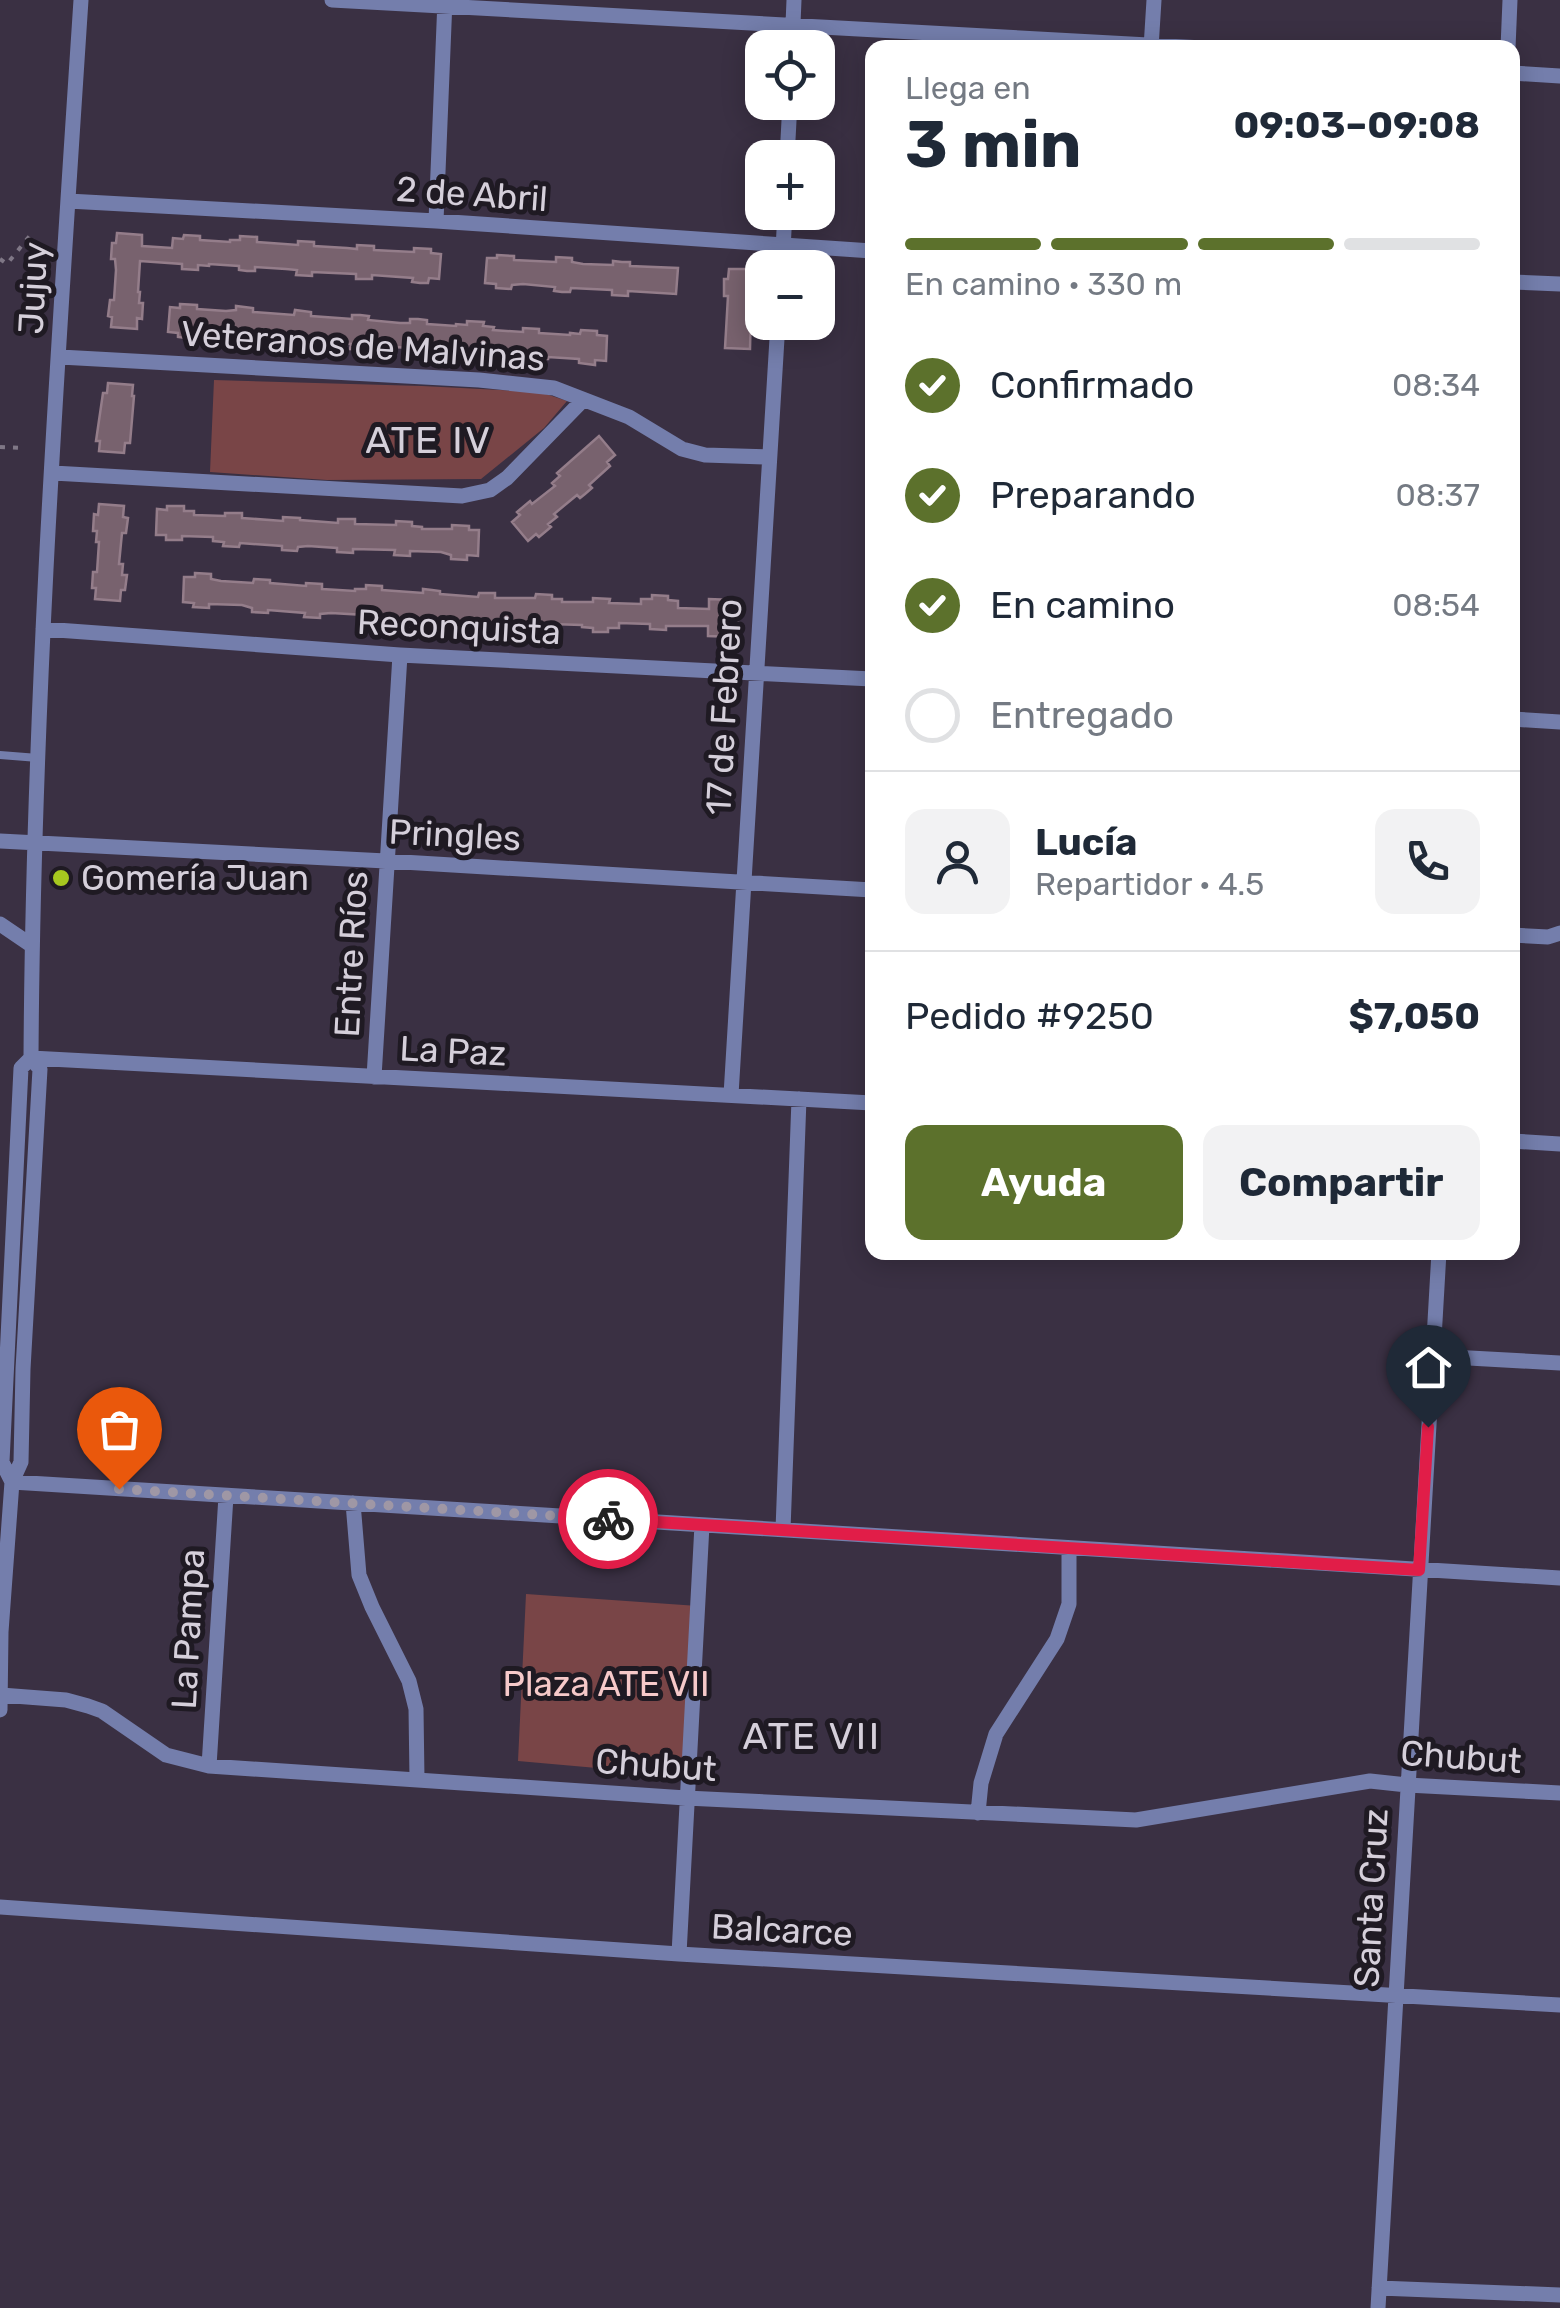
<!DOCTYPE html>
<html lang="es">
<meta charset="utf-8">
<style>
body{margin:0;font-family:Rubik,sans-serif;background:#f2f2f3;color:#1f2937;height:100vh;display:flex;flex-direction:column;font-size:38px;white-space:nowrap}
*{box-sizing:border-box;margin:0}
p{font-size:32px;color:#747a83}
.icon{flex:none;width:55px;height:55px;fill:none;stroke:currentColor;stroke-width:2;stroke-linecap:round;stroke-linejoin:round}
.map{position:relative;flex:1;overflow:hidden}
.panel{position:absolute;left:865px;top:40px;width:655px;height:1220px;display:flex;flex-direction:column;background:#fff;border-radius:20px;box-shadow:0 5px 25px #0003}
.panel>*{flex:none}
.fabs{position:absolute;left:745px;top:30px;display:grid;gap:20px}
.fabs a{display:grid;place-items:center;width:90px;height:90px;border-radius:20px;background:#fff;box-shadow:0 5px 25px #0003;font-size:50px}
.pin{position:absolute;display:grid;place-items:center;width:85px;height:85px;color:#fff;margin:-102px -42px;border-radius:50% 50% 50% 0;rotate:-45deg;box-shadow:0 0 10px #0007}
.pin .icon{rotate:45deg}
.courier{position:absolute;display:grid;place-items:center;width:100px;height:100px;margin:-50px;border:8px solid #e11d48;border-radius:50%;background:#fff;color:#222;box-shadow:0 2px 12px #0007}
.head em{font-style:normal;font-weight:700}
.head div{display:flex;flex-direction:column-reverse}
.head{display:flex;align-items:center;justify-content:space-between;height:170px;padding:0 40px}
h1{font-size:65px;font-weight:700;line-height:75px}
.bar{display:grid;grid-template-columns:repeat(4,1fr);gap:15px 10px;align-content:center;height:120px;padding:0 40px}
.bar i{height:12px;border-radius:8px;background:#e0e1e3}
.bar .on{background:#5c712c}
.bar p{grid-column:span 4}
.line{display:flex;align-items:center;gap:25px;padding:0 40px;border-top:2px solid #e0e1e3}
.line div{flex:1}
.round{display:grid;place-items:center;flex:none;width:105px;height:105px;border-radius:20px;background:#f2f2f3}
ol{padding:0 40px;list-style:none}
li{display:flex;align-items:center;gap:30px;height:110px}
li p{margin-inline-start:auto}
li .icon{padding:10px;border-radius:50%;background:#5c712c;color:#fff;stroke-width:4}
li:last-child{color:#747a83}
li i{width:55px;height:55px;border:5px solid #e0e1e3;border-radius:50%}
.button{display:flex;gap:20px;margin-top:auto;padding:20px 40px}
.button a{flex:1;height:115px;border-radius:20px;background:#5c712c;color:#fff;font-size:40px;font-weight:700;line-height:115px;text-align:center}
.button a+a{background:#f2f2f3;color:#1f2937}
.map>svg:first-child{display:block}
.green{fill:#794547}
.building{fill:#78626e;stroke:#947d8a;stroke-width:2.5}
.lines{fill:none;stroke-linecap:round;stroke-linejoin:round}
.path{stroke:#7f7786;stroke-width:4;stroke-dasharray:5 8;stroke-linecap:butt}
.lane{stroke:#747eac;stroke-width:8}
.street{stroke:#747eac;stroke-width:15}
.done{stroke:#9f97a5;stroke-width:10;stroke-dasharray:0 18}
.route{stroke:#e11d48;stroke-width:12}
.poi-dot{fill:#a7c81f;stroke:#1f1a23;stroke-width:4}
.labels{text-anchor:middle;stroke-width:10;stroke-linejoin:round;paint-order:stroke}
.street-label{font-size:35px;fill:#d5cfda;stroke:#1f1a23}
.poi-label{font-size:35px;fill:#d5cfda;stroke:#1f1a23;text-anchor:start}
.park-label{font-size:35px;fill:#f6c9c9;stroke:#1f1a23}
.neighbourhood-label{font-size:38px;letter-spacing:2.5px;fill:#d5cfda;stroke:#1f1a23}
</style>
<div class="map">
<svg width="1560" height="2308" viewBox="0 0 1560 2308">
<rect width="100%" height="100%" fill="#3a3043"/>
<path class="green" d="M214,380L422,386L540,392L567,401L544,428L481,479L327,480L210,472Z
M526,1594L698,1606L687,1776L518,1761Z"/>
<path class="building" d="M117,233L142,235V246L172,248L173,238L183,239L184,235L200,236V240L230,242V240H240V236L257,237V242L298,245V241L314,242V246L347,248L357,249V245L374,246V250L393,251L414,252V248L431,249V253L441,254L439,279L429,278L428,283H420L412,282L413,278L372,275V279H356V274L312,272V276L296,275L297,270L286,269L255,267V271H247L239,270V266L209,264V266L198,265V270L182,269V264L140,261L138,292H140L139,303H143L142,319L137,318V329L111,327L112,317L108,316L110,300H114L116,270L115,259H111L112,243H116Z
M497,255L514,256V260L556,262V257L572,258V262L583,264L613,265V261L622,262H630V266L678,268L676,294L628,291V296L612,295V290L571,288L570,292H562L554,291L555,287L523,284L512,285L511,289L496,288V284L485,283L487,258H497Z
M729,269H754V280H758V296H753L751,307L750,349L725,348L728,296H724V279H728Z
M180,304L197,305V309L226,311L236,310V306L253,308V312L294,315L295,310L311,312V316L352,319V315H360L369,316L368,320L400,323H410V319H418L427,320V324L456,326V324L467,325V321L484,322L483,326L494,327L493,330L523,332V328L539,329V333L570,335V333L580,334L581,330L597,331V335L607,336L606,361L595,360V365L579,363V359L548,357V359H537V363L521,362L522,357H511V353L482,351L481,356L466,355V350L435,348L424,349V354L408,353L409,348L366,345V350L350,349L351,344L308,341V346L292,344L293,340L250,337V341H242L235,340V335L205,333V335L194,334V339L178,337V333L168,332L170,307L180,308Z
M108,383L133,385L132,396H134L130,443H125L124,453L99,451L100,441H96L103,393H107Z
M599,436L615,455L607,462L610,466L589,485L592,488L585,494L580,498L577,495L554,514L557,517L548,524L551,527L539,537L536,534L528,541L512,522L520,515L517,512L530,501L532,504L555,486L552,483L560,476L557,473Z
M99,504L124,506L123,517L128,518L126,533H122L119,564H123L122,575H127L125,590H121L120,601L95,599L96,588H92L93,572H97L99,542H96L97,531H93L94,514L98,515Z
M167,506H184V511H194V515L225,516V513H242V518L283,521V517L300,518V520L338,523V519H355V524L396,525V521L412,522V526L422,527V529H452V525L469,526V530H479L478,556L467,555V560L451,559V555L441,552L410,551V556L394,555L395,550L353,549V553L337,552V548L308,546L298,547L297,551L282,550V546L240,543L239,547L223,546L224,542L213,541V537L182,536V540H166V535H156L157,509L167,510Z
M195,573L211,574V579L221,581L253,583L254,579L270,580V583L306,586V583L322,584V589L355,591V589H366V585L382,586V590L423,593V589L432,590L440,591V594L478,597L479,593H495V598H535L536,594L552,595V599H562V602H593V598L610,599L609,603L641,604V599H652V595L668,596V600L678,601V608L709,609V599L734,600V610L738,611V626H734L733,637L708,636V626H666V630L650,629V624L619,623V628H608V632H593V628L582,627V625L551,624V628H535V623L505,622L494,623V627H478L479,623L438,620V624H430L422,623V619L411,618L380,616V620L364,619L365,615L331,613L320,614V618L304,617L305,613L268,610V613L252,612V608L242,605L209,604V608L193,607L194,603L183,602L184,577H195Z"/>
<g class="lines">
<path class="path" d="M0,259L7,264L32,233
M0,447L23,448"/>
<path class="lane" d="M0,755L38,758"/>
<path class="street" d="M332,0L1203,48
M792,48L794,0
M1151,48L1154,0
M1508,48L1510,0
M1512,73L1560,76
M787,158L790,102
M68,201L436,221L872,251
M436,221L445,0
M782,268L785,212
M1512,282L1560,284
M60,357L479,380L554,388L629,417L682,449L705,455L768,457
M53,473L462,496L490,490L507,478L583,400
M43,629L400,655L872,679
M1512,719L1560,722
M0,841L386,861L872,890
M0,924L31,945
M1512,935L1548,937L1560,933
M31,1058C33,705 58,352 81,0
M31,1058L872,1103
M374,1077L400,655
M731,1095L778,322
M1512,1141L1560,1144
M1433,1356L1560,1363
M12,1482L1560,1578
M12,1482L2,1462L21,1068L31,1058
M353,1503L359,1575L372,1607L409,1681L416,1709L417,1779
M783,1530L799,1099
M1,1695L66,1700L88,1706L102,1711L166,1755L209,1766L686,1798L1136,1820L1370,1781L1407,1785L1560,1793
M0,1710L1,1632L12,1482L21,1462L23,1369L40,1069L31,1058
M209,1766L226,1496
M978,1813L981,1783L996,1734L1057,1639L1069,1604V1548
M0,1907L679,1954L1560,2005
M679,1954L702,1525
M1379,2288L1560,2295
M1378,2308L1439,1252"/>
</g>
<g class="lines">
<path class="done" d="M119,1489L608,1519"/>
<path class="route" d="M608,1519L1419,1570L1428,1427"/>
</g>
<circle class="poi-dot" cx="61" cy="878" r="10"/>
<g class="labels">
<g class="street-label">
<text transform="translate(472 194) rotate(4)" y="12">2 de Abril</text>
<text transform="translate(33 288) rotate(-87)" y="12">Jujuy</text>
<text transform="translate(363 346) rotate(4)" y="12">Veteranos de Malvinas</text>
<text transform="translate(459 627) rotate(3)" y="12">Reconquista</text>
<text transform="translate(724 707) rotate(-87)" y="12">17 de Febrero</text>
<text transform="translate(455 835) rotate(3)" y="12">Pringles</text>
<text transform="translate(351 954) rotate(-87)" y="12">Entre Ríos</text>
<text transform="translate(453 1051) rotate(3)" y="12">La Paz</text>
<text transform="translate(188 1629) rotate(-87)" y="12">La Pampa</text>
<text transform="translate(1461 1757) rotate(4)" y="12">Chubut</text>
<text transform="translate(656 1765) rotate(4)" y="12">Chubut</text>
<text transform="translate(1371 1898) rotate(-87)" y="12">Santa Cruz</text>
<text transform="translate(782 1930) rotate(3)" y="12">Balcarce</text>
</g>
<g class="poi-label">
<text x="81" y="890">Gomería Juan</text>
</g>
<g class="park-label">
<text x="606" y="1696">Plaza ATE VII</text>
</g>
<g class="neighbourhood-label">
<text x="429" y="453">ATE IV</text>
<text x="812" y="1749">ATE VII</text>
</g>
</g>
</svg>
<div class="fabs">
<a><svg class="icon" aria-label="locate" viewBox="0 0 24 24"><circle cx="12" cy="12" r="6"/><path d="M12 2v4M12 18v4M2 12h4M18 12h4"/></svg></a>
<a>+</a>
<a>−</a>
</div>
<div class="pin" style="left:119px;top:1489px;background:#ea580c"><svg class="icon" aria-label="bag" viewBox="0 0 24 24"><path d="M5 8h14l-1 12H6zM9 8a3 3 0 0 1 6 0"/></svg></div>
<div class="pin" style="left:1428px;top:1427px;background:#1f2937"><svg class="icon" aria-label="home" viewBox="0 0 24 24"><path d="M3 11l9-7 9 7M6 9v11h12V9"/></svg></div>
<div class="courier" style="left:608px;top:1519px"><svg class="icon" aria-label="bike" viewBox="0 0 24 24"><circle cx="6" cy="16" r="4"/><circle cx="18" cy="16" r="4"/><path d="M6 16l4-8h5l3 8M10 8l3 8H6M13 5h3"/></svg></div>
<section class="panel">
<div class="head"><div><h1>3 min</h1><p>Llega en</p></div><em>09:03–09:08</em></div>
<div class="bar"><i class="on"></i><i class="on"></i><i class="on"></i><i></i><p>En camino · 330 m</p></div>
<ol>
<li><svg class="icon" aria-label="check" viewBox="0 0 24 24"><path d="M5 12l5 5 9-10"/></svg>Confirmado<p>08:34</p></li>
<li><svg class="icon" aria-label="check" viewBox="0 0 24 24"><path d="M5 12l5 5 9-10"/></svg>Preparando<p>08:37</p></li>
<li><svg class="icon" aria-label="check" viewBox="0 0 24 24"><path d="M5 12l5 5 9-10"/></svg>En camino<p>08:54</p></li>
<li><i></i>Entregado</li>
</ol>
<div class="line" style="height:180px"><a class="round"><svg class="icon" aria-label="person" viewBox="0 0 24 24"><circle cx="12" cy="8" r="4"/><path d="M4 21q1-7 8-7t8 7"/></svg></a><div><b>Lucía</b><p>Repartidor · 4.5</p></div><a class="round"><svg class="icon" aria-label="phone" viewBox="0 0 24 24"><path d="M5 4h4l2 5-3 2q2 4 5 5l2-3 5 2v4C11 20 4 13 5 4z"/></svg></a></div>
<div class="line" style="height:130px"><div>Pedido #9250</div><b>$7,050</b></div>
<div class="button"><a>Ayuda</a><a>Compartir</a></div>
</section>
</div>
